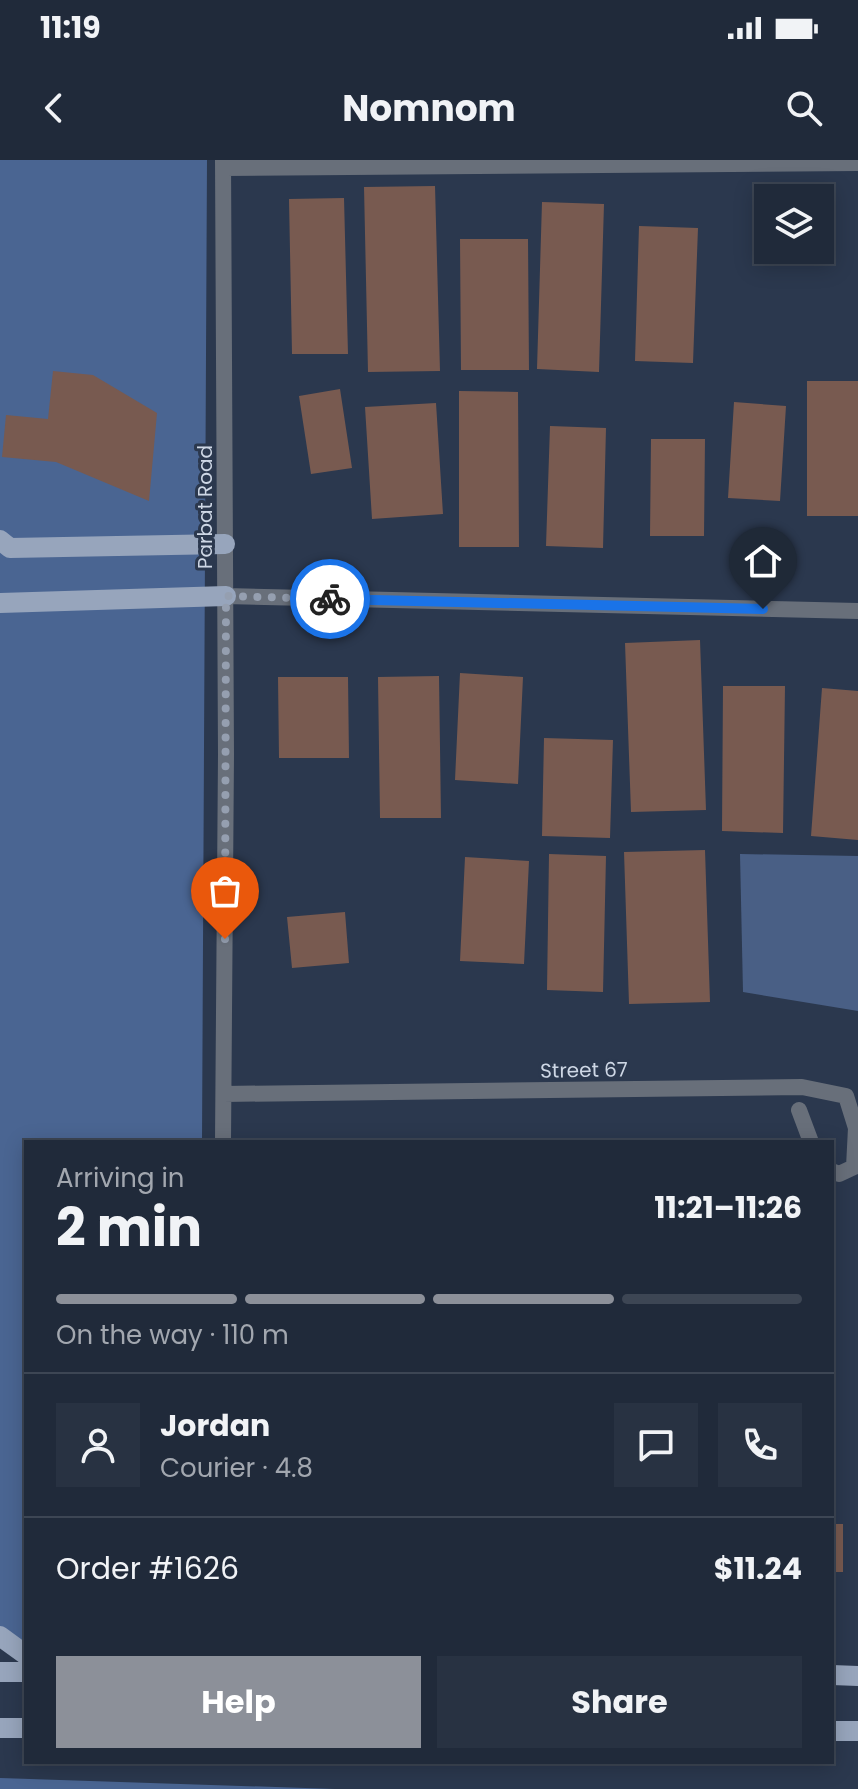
<!DOCTYPE html>
<meta charset="utf-8">
<style>
body{margin:0;font-family:Poppins,sans-serif;background:#283242;color:#f1f3f6;height:100vh;display:flex;flex-direction:column;font-size:30px;white-space:nowrap}
*{box-sizing:border-box;margin:0}
p{font-size:26px;color:#a2a7af}
.icon{flex:none;width:44px;height:44px;fill:none;stroke:currentColor;stroke-width:2;stroke-linecap:round;stroke-linejoin:round}
.map{position:relative;flex:1;overflow:hidden}
.sheet{position:absolute;left:24px;top:980px;width:810px;height:624px;display:flex;flex-direction:column;background:#202a3a;border-radius:0px;box-shadow:0 4px 20px #0003,0 0 0 2px #3d4654}
.sheet>*{flex:none}
.tools{position:absolute;left:754px;top:24px;display:grid;gap:16px}
.tools a{display:grid;place-items:center;width:80px;height:80px;border-radius:0px;background:#202a3a;box-shadow:0 4px 20px #0003,0 0 0 2px #3d4654;font-size:40px}
.pin{position:absolute;display:grid;place-items:center;width:68px;height:68px;color:#fff;margin:-82px -34px;border-radius:50% 50% 50% 0;rotate:-45deg;box-shadow:0 0 8px #0007}
.pin .icon{rotate:45deg}
.courier{position:absolute;display:grid;place-items:center;width:80px;height:80px;margin:-40px;border:6px solid #1a73e8;border-radius:50%;background:#fff;color:#222;box-shadow:0 2px 10px #0007}
.summary em{font-style:normal;font-weight:700}
.summary div{display:flex;flex-direction:column-reverse}
.summary{display:flex;align-items:center;justify-content:space-between;height:136px;padding:0 32px}
h1{font-size:52px;font-weight:700;line-height:60px}
.bar{display:grid;grid-template-columns:repeat(4,1fr);gap:12px 8px;align-content:center;height:96px;padding:0 32px}
.bar i{height:10px;border-radius:6px;background:#3d4654}
.bar .current{background:#8c9099}
.bar p{grid-column:span 4}
.line{display:flex;align-items:center;gap:20px;padding:0 32px;border-top:2px solid #3d4654}
.line div{flex:1}
.round{display:grid;place-items:center;flex:none;width:84px;height:84px;border-radius:0px;background:#283242}
.button{display:flex;gap:16px;margin-top:auto;padding:16px 32px}
.button a{flex:1;height:92px;border-radius:0px;background:#8c9099;color:#fff;font-size:32px;font-weight:700;line-height:92px;text-align:center}
.button a+a{background:#283242;color:#f1f3f6}
.status{display:flex;justify-content:space-between;align-items:center;height:56px;padding:0 40px;background:#202a3a;direction:ltr}
.status svg{height:22px;fill:currentColor}
header{display:flex;justify-content:space-between;align-items:center;height:104px;padding:0 32px;background:#202a3a;font-size:36px;font-weight:700}
.map>svg:first-child{display:block}
.green{fill:#495f85}
.forest{fill:#4a6592}
.building{fill:#785a50}
.lines{fill:none;stroke-linecap:round;stroke-linejoin:round}
.minor{stroke:#686f7a;stroke-width:16}
.primary{stroke:#97a5bc;stroke-width:20}
.done{stroke:#959fb0;stroke-width:8;stroke-dasharray:0 14.4}
.route{stroke:#1a73e8;stroke-width:10}
.labels{text-anchor:middle;stroke-width:6;stroke-linejoin:round;paint-order:stroke}
.street-label{font-size:20px;fill:#ced7e5;stroke:#2b384e}
</style>
<div class="status"><b>11:19</b><svg viewBox="0 0 49 12"><path d="M0 12V9h3v3zM5 12V6h3v6zM10 12V3h3v9zM15 12V0h3v12zM26 1h20v11H26zM47 4h2v5h-2z"/></svg></div>
<header><svg class="icon" aria-label="back" viewBox="0 0 24 24"><path d="M15 5l-7 7 7 7"/></svg>Nomnom<svg class="icon" aria-label="search" viewBox="0 0 24 24"><circle cx="10" cy="10" r="6"/><path d="M15 15l6 6"/></svg></header>
<div class="map">
<svg width="858" height="1629" viewBox="0 0 858 1629">
<rect width="100%" height="100%" fill="#2b384e"/>
<path class="green" d="M740,694L858,696V851L743,832Z"/>
<path class="forest" d="M0,0H207L202,982H26V1487H0Z
M0,1618L335,1629H0Z"/>
<path class="building" d="M435,26L440,211L368,212L364,27Z
M344,38L348,194H292L289,39Z
M542,42L604,44L599,212L537,209Z
M639,66L698,68L693,203L635,201Z
M460,79H528L529,210H461Z
M53,211L93,215L157,253L149,341L56,302L2,297L6,255L48,259Z
M807,221H858V356H807Z
M340,229L352,308L311,314L299,236Z
M459,231L518,232L519,387H459Z
M734,242L786,246L780,341L728,338Z
M436,243L443,354L372,359L365,247Z
M550,266L606,268L603,388L546,386Z
M651,279H705L704,376H650Z
M700,480L706,650L631,652L625,483Z
M460,513L523,517L518,624L455,620Z
M439,516L441,658H380L378,517Z
M278,517H348L349,598H279Z
M723,526H785L783,673L722,671Z
M822,528L858,531V680L811,676Z
M544,578L613,580L610,678L542,676Z
M705,690L710,842L629,844L624,692Z
M549,694L606,696L603,832L547,830Z
M465,697L529,701L524,804L460,801Z
M345,752L349,803L292,808L287,757Z
M832,1364H843V1412H832Z"/>
<g class="lines">
<path class="minor" d="M224,8L858,3
M226,436L858,451
M224,934L802,927L846,936L856,968L854,1007L839,1014L832,1011
M799,950L811,982
M223,982L226,594L223,0"/>
<path class="primary" d="M0,380L10,388L225,384
M0,443L226,436
M0,1476L26,1495
M0,1512H26
M832,1515L858,1516
M0,1568H26
M832,1571H858"/>
</g>
<g class="lines">
<path class="done" d="M225,779L226,436L330,439"/>
<path class="route" d="M330,439L763,449"/>
</g>
<g class="labels">
<g class="street-label">
<text transform="translate(205 347) rotate(-90)" y="7">Parbat Road</text>
<text transform="translate(584 910) rotate(-1)" y="7">Street 67</text>
</g>
</g>
</svg>
<div class="tools">
<a><svg class="icon" aria-label="layers" viewBox="0 0 24 24"><path d="M12 4l9 5-9 5-9-5zM3 14l9 5 9-5"/></svg></a>
</div>
<div class="pin" style="left:225px;top:779px;background:#ea580c"><svg class="icon" aria-label="bag" viewBox="0 0 24 24"><path d="M5 8h14l-1 12H6zM9 8a3 3 0 0 1 6 0"/></svg></div>
<div class="pin" style="left:763px;top:449px;background:#1f2937"><svg class="icon" aria-label="home" viewBox="0 0 24 24"><path d="M3 11l9-7 9 7M6 9v11h12V9"/></svg></div>
<div class="courier" style="left:330px;top:439px"><svg class="icon" aria-label="bike" viewBox="0 0 24 24"><circle cx="6" cy="16" r="4"/><circle cx="18" cy="16" r="4"/><path d="M6 16l4-8h5l3 8M10 8l3 8H6M13 5h3"/></svg></div>
<section class="sheet">
<div class="summary"><div><h1>2 min</h1><p>Arriving in</p></div><em>11:21–11:26</em></div>
<div class="bar"><i class="current"></i><i class="current"></i><i class="current"></i><i></i><p>On the way · 110 m</p></div>
<div class="line" style="height:144px"><a class="round"><svg class="icon" aria-label="person" viewBox="0 0 24 24"><circle cx="12" cy="8" r="4"/><path d="M4 21q1-7 8-7t8 7"/></svg></a><div><b>Jordan</b><p>Courier · 4.8</p></div><a class="round"><svg class="icon" aria-label="chat" viewBox="0 0 24 24"><path d="M4 5h16v11H9l-5 4z"/></svg></a><a class="round"><svg class="icon" aria-label="phone" viewBox="0 0 24 24"><path d="M5 4h4l2 5-3 2q2 4 5 5l2-3 5 2v4C11 20 4 13 5 4z"/></svg></a></div>
<div class="line" style="height:104px"><div>Order #1626</div><b>$11.24</b></div>
<div class="button"><a>Help</a><a>Share</a></div>
</section>
</div>
